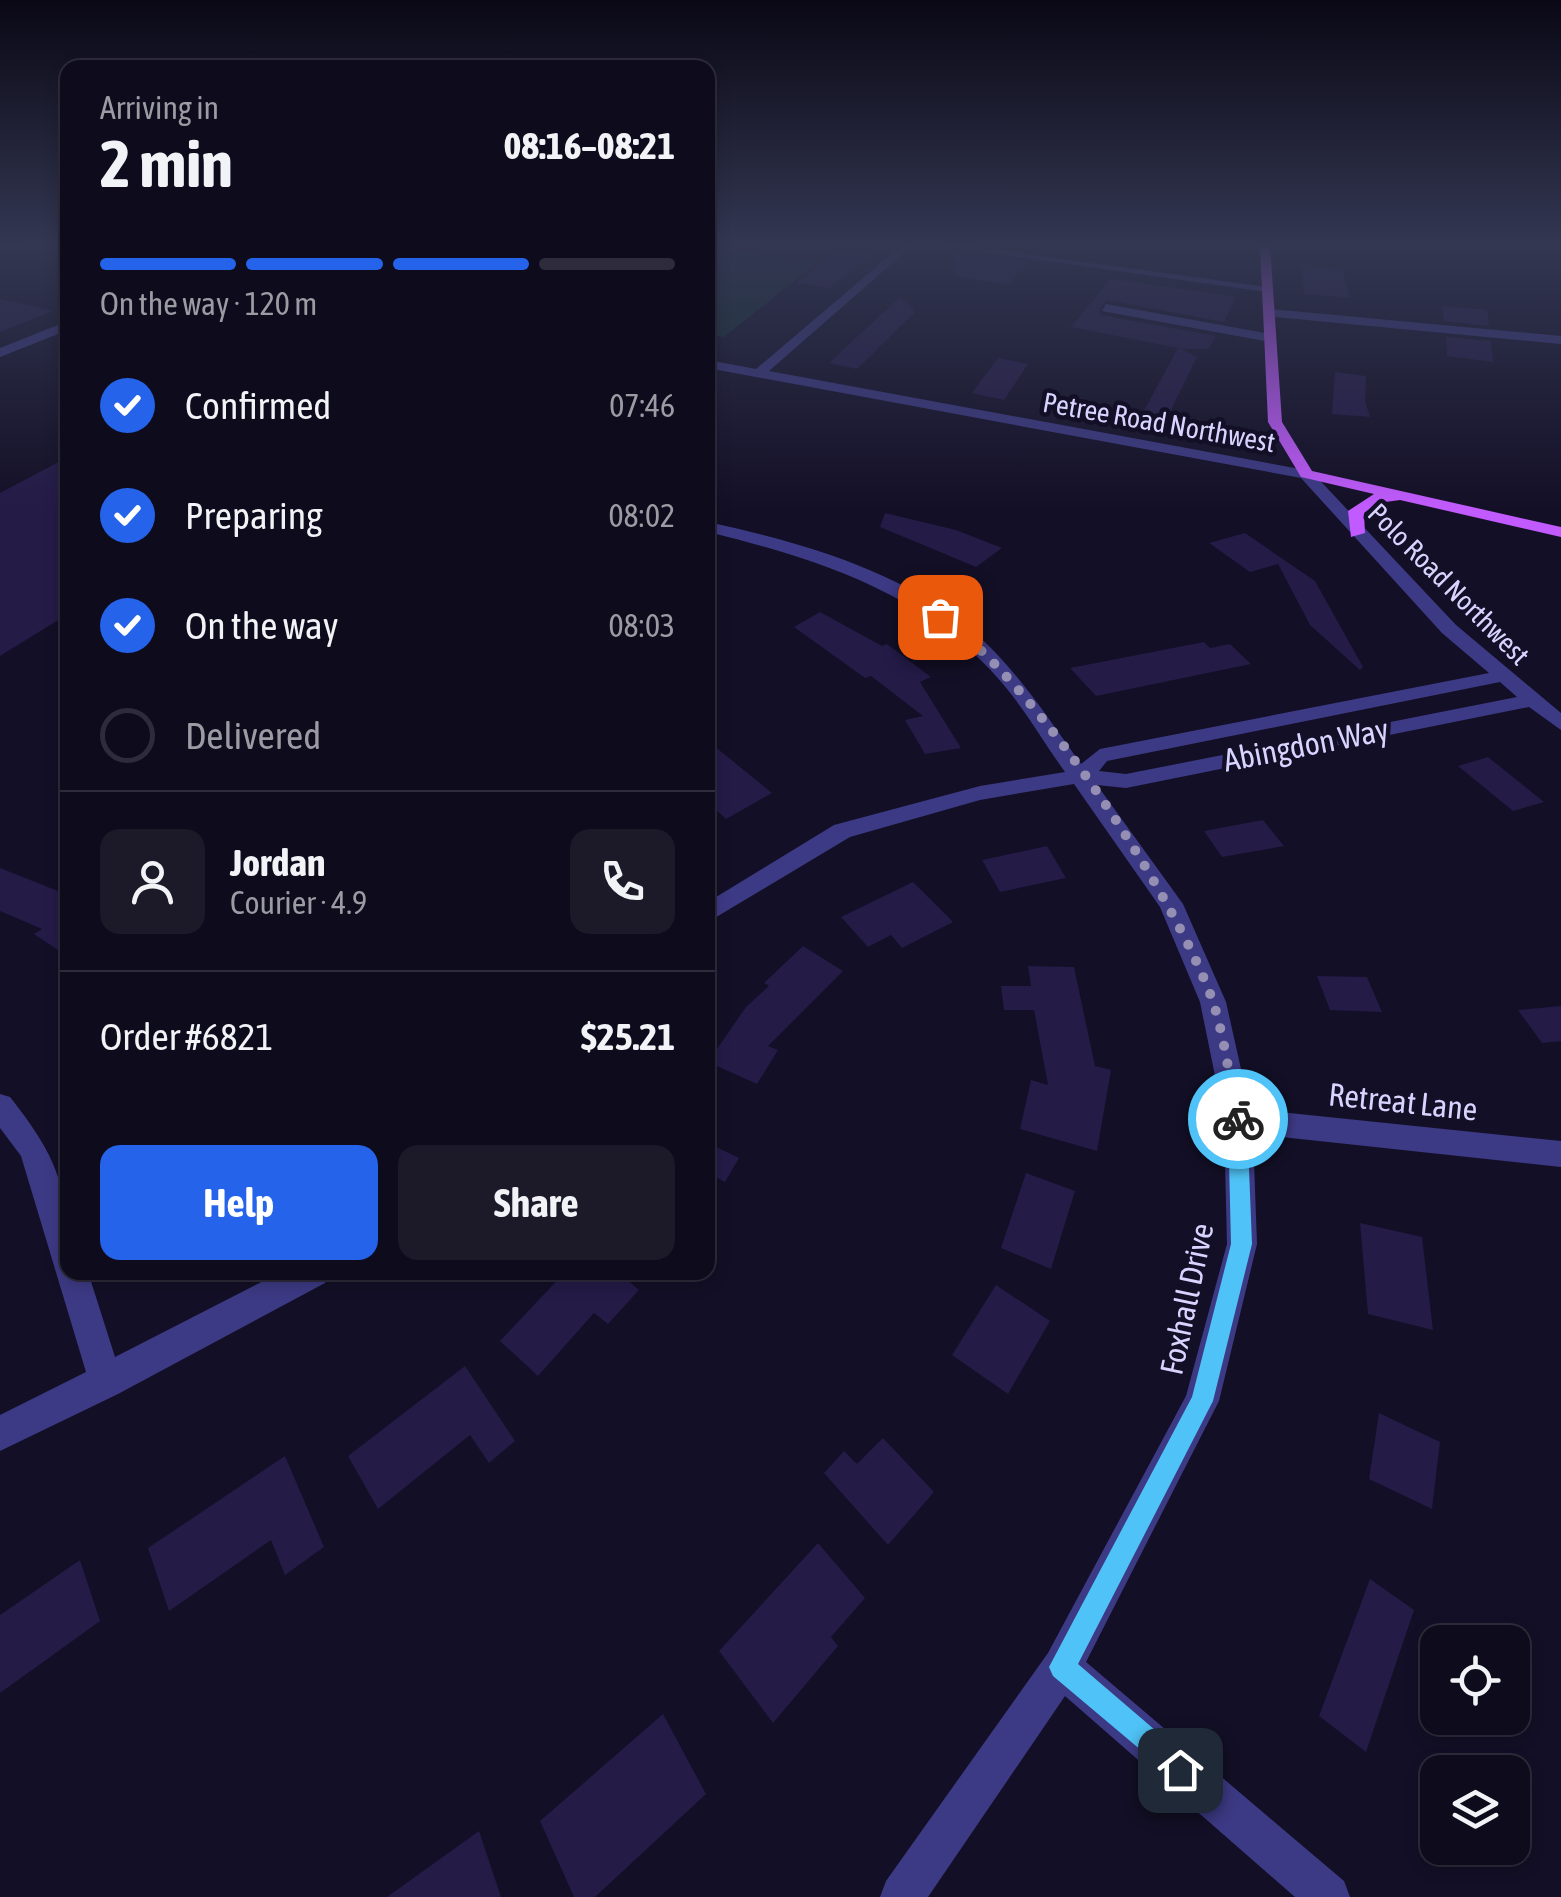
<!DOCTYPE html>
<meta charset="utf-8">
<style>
body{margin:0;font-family:"Asap Condensed",sans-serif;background:#1c1929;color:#f1f3f6;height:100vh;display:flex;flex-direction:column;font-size:38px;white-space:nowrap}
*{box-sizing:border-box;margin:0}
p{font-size:32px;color:#9b9ba3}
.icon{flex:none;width:55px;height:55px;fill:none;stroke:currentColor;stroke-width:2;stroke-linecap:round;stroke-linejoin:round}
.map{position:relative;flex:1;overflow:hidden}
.drawer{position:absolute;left:60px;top:60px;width:655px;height:1220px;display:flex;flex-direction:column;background:#0e0b1c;border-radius:20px;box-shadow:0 5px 15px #0003,0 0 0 2px #2e2b3b}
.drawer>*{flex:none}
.tools{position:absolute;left:1420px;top:1625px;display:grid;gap:20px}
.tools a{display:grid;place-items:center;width:110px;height:110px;border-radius:20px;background:#0e0b1c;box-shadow:0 5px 15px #0003,0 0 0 2px #2e2b3b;font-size:50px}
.pin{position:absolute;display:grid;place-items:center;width:85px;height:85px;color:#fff;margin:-42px;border-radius:20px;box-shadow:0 5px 15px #0006}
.courier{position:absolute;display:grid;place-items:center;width:100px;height:100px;margin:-50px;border:8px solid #4fc3f7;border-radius:50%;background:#fff;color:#222;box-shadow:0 2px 12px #0007}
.summary em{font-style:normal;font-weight:700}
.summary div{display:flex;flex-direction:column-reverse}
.summary{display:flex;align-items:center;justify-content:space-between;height:170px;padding:0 40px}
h1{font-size:65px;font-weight:700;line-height:75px}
.bar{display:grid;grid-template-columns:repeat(4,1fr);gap:15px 10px;align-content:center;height:120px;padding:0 40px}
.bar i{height:12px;border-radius:8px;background:#2e2b3b}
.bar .active{background:#2563eb}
.bar p{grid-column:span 4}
.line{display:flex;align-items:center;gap:25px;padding:0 40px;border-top:2px solid #2e2b3b}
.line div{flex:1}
.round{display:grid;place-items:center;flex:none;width:105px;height:105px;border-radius:20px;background:#1c1929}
ol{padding:0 40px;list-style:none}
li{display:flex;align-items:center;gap:30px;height:110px}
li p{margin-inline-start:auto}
li .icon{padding:10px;border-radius:50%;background:#2563eb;color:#fff;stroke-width:4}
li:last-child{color:#9b9ba3}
li i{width:55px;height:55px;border:5px solid #2e2b3b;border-radius:50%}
.primary-button{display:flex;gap:20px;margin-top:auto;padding:20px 40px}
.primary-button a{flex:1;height:115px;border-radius:20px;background:#2563eb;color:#fff;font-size:40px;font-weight:700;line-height:115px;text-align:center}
.primary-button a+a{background:#1c1929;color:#f1f3f6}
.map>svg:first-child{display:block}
.green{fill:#12302f}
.building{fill:#241b47}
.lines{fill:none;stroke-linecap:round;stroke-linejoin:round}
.minor{fill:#3d3a85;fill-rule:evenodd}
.major{fill:#c25bff;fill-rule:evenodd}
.route{fill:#4fc3f7}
.done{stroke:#948fb3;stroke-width:10;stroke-dasharray:0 18}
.labels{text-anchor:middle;stroke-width:9;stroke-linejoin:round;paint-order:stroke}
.far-street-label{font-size:28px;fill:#d9d4ff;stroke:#130f26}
.street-label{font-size:32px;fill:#d9d4ff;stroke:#130f26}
</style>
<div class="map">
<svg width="1561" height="1897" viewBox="0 0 1561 1897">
<rect width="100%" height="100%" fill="#130f26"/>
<path class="green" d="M708,246L818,262L724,337L708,334Z"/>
<path class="building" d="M837,249L874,255L829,288L797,283Z
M955,252L1030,262L1008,285L954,276Z
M1302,266L1342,269L1350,298L1304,294Z
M1111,279L1236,297L1224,322L1107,300L1099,309L1101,315L1216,336L1209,349H1182L1197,357L1165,422L1140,418L1178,348L1071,327Z
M900,297L915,312L857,369L829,363Z
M0,299L53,311L0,332Z
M1442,306L1487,310L1489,326L1444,321Z
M1446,337L1491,341L1493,362L1447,356Z
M998,358L1028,364L1004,400L972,393Z
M1335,372L1366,376L1365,401L1370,417L1332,414Z
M68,457V614L0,656V493Z
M885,513L956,530L1002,548L976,567L880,527Z
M1245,533L1315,581L1363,667L1360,670L1310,625L1278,564L1250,572L1209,543Z
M820,612L882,646L887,644L931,677L920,682L961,748L925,754L905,720L923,716L871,676L865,678L794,627Z
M1204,642L1210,648L1230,644L1251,664L1096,696L1070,668Z
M708,741L772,793L726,819L708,803Z
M1488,757L1544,802L1513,811L1458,766Z
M1263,820L1284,846L1222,857L1204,831Z
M1047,846L1066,878L1000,892L982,860Z
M0,868L68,895V957L34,934L42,929L0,911Z
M913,882L953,922L902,948L891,935L868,947L841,917Z
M803,946L843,971L768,1046L778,1050L757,1084L708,1062L746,1007L769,986L764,983Z
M1028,966L1074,967L1095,1066L1111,1070L1097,1151L1020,1129L1031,1080L1048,1085L1034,1010H1004L1001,986H1031Z
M1317,976L1367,977L1382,1012L1330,1010Z
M1561,1006V1041L1542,1043L1518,1010Z
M708,1143L739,1158L725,1182L708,1173Z
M1026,1173L1075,1191L1051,1269L1001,1248Z
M1360,1223L1422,1237L1433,1330L1368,1314Z
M565,1272H618L639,1290L608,1324L594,1313L538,1376L500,1341Z
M996,1285L1050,1321L1008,1394L952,1355Z
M465,1366L515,1441L489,1463L470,1435L378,1509L348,1456Z
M1379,1413L1440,1442L1432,1509L1369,1479Z
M883,1438L934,1492L888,1545L824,1473L844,1451L857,1464Z
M285,1456L324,1547L285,1575L271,1540L169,1611L148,1548Z
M818,1543L865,1598L831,1637L838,1646L773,1723L719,1651Z
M80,1560L100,1621L0,1693V1615Z
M1370,1579L1414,1610L1366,1752L1319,1716Z
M663,1714L706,1794L595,1897H574L540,1821Z
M479,1831L501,1897H387Z"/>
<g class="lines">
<path class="minor" d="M0,245H49L0,250Z
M902,245H913L769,371L1311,471L1456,625L1561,713V730L1529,707L1126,788L1097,785L1183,904L1226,1002L1250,1109L1561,1141V1167L1253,1134L1257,1244L1219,1401L1086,1662L1344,1881L1350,1897H1295L1065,1696L928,1897H880L886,1881L1048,1653L1186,1396L1227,1244L1224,1120L1200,1002L1160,907L1074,784L980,800L850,837L708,922V902L834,825L980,786L1065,772C1044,743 1026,711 1003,684C926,593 818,559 708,532V522C799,542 894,568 969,628C1014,665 1047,717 1081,764L1100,749L1489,673L1442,633L1301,478L708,368V360L756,369ZM1500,682L1517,697L1126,774L1099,771L1107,761Z
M932,245H960L1273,288L1267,292Z
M1106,304L1270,334L1276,338L1270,342L1102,311Z
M1269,309L1561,336V344L1265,316Z
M68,321V330L0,357V348Z
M0,1094L10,1097C62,1163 68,1190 68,1272H88L115,1357L281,1272H330L325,1283L118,1394L0,1451V1415L86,1372L21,1156L0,1128Z"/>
<path class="major" d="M1260,245H1270L1282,422L1312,471L1561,527V537L1400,500L1378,503L1364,513L1365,533L1351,537L1348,511L1374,494L1301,477L1268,422Z"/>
</g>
<linearGradient id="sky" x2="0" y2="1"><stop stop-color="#0a0815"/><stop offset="0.48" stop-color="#333752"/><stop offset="1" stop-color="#333752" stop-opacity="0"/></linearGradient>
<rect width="1561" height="510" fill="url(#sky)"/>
<path class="route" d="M1238,1111L1247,1119L1252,1244L1213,1401L1078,1664L1190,1760L1194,1770L1190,1779L1180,1783L1053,1676L1049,1667L1192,1397L1231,1244L1228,1119Z"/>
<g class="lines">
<path class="done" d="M940,617C1033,678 1174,894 1212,999C1225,1037 1229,1080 1238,1119"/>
</g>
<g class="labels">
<g class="far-street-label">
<text transform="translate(1159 422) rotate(10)" y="10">Petree Road Northwest</text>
<text transform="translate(1449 584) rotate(45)" y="10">Polo Road Northwest</text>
</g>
<g class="street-label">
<text transform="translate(1306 745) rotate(-11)" y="11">Abingdon Way</text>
<text transform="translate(1403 1102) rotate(6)" y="11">Retreat Lane</text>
<text transform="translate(1187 1299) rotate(-78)" y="11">Foxhall Drive</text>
</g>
</g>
</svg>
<div class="tools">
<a><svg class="icon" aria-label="locate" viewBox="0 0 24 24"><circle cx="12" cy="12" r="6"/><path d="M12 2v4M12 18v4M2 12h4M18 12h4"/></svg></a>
<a><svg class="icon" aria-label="layers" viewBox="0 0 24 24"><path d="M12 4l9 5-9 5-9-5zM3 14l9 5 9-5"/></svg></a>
</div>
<div class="pin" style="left:940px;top:617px;background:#ea580c"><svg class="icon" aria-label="bag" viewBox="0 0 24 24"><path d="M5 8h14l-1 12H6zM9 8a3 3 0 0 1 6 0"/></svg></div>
<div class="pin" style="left:1180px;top:1770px;background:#1f2937"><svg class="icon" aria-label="home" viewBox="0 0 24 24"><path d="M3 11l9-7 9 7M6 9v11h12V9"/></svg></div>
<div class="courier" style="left:1238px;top:1119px"><svg class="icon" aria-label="bike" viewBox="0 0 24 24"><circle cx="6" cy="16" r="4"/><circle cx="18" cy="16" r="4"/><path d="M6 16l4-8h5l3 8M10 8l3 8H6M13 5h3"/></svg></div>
<section class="drawer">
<div class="summary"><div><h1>2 min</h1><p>Arriving in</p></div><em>08:16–08:21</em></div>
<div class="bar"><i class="active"></i><i class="active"></i><i class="active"></i><i></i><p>On the way · 120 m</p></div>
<ol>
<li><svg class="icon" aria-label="check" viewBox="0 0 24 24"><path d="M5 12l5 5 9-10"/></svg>Confirmed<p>07:46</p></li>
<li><svg class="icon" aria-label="check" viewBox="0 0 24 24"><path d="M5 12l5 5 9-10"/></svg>Preparing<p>08:02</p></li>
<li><svg class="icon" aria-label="check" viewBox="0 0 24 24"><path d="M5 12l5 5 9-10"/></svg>On the way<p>08:03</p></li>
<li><i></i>Delivered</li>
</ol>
<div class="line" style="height:180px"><a class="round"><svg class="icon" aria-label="person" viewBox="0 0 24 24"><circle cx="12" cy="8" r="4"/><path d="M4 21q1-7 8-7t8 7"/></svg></a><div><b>Jordan</b><p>Courier · 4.9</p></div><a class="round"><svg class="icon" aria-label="phone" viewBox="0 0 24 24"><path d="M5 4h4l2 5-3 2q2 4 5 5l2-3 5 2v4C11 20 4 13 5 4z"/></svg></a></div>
<div class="line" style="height:130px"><div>Order #6821</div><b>$25.21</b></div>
<div class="primary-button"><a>Help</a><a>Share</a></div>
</section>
</div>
